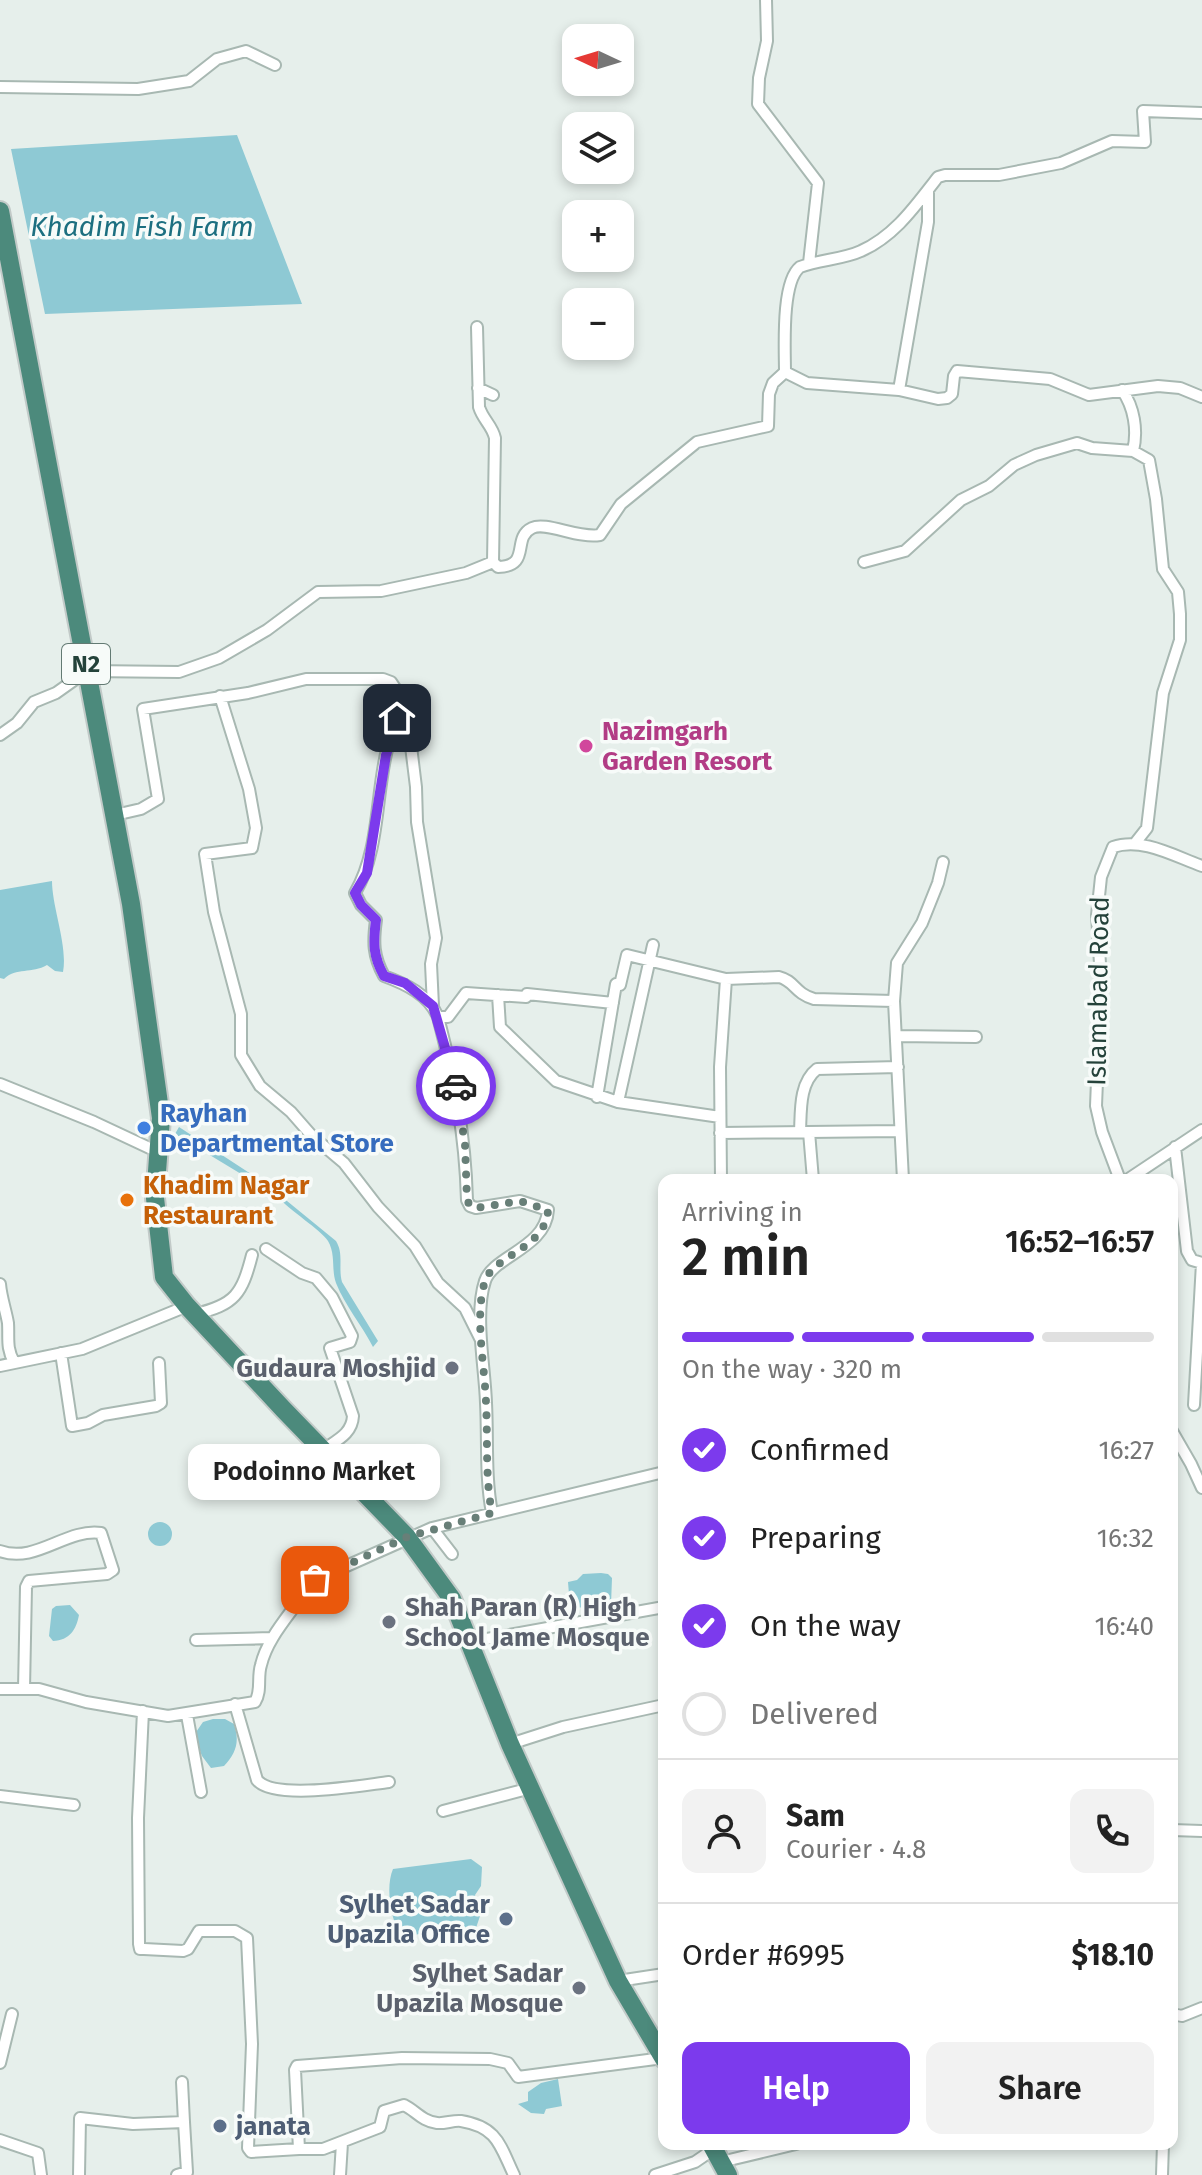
<!DOCTYPE html>
<meta charset="utf-8">
<style>
body{margin:0;font-family:"Fira Sans",sans-serif;background:#f2f2f2;color:#222;height:100vh;display:flex;flex-direction:column;font-size:30px;white-space:nowrap}
*{box-sizing:border-box;margin:0}
p{font-size:26px;color:#767676}
.icon{flex:none;width:44px;height:44px;fill:none;stroke:currentColor;stroke-width:2;stroke-linecap:round;stroke-linejoin:round}
.map{position:relative;flex:1;overflow:hidden}
.drawer{position:absolute;left:658px;top:1174px;width:520px;height:976px;display:flex;flex-direction:column;background:#fff;border-radius:16px;box-shadow:0 4px 12px #0003}
.drawer>*{flex:none}
.needle{width:52px;rotate:274deg}
.controls{position:absolute;left:562px;top:24px;display:grid;gap:16px}
.controls a{display:grid;place-items:center;width:72px;height:72px;border-radius:16px;background:#fff;box-shadow:0 4px 12px #0003;font-size:40px}
.pin{position:absolute;display:grid;place-items:center;width:68px;height:68px;color:#fff;margin:-34px;border-radius:16px;box-shadow:0 4px 12px #0006}
.courier{position:absolute;display:grid;place-items:center;width:80px;height:80px;margin:-40px;border:6px solid #7c3aed;border-radius:50%;background:#fff;color:#222;box-shadow:0 2px 10px #0007}
.bubble{position:absolute;height:56px;border-radius:16px;background:#fff;box-shadow:0 4px 12px #0003;font-size:26px;font-weight:600;line-height:56px;text-align:center}
.overview em{font-style:normal;font-weight:600}
.overview div{display:flex;flex-direction:column-reverse}
.overview{display:flex;align-items:center;justify-content:space-between;height:136px;padding:0 24px}
h1{font-size:52px;font-weight:600;line-height:60px}
.bar{display:grid;grid-template-columns:repeat(4,1fr);gap:12px 8px;align-content:center;height:96px;padding:0 24px}
.bar i{height:10px;border-radius:6px;background:#e0e0e0}
.bar .on{background:#7c3aed}
.bar p{grid-column:span 4}
.line{display:flex;align-items:center;gap:20px;padding:0 24px;border-top:2px solid #e0e0e0}
.line div{flex:1}
.round{display:grid;place-items:center;flex:none;width:84px;height:84px;border-radius:16px;background:#f2f2f2}
ol{padding:0 24px;list-style:none}
li{display:flex;align-items:center;gap:24px;height:88px}
li p{margin-inline-start:auto}
li .icon{padding:8px;border-radius:50%;background:#7c3aed;color:#fff;stroke-width:4}
li:last-child{color:#767676}
li i{width:44px;height:44px;border:4px solid #e0e0e0;border-radius:50%}
.button{display:flex;gap:16px;margin-top:auto;padding:16px 24px}
.button a{flex:1;height:92px;border-radius:16px;background:#7c3aed;color:#fff;font-size:32px;font-weight:600;line-height:92px;text-align:center}
.button a+a{background:#f2f2f2;color:#222}
.map>svg:first-child{display:block}
.water{fill:#8ec9d4}
.lines{fill:none;stroke-linecap:round;stroke-linejoin:round}
.minor-casing{stroke:#a8b8b2;stroke-width:14}
.trunk-casing{stroke:#c2cac8;stroke-width:22}
.minor{stroke:#fff;stroke-width:10}
.trunk{stroke:#4c8a7c;stroke-width:18}
.done{stroke:#687f78;stroke-width:8;stroke-dasharray:0 14.4}
.route{stroke:#7c3aed;stroke-width:10}
.hotel-dot{fill:#d1479c;stroke:#f7fbf9;stroke-width:3}
.shop-dot{fill:#3f7fe0;stroke:#f7fbf9;stroke-width:3}
.food-dot{fill:#e8710a;stroke:#f7fbf9;stroke-width:3}
.worship-dot{fill:#6b7280;stroke:#f7fbf9;stroke-width:3}
.service-dot{fill:#5c6f8a;stroke:#f7fbf9;stroke-width:3}
.labels{text-anchor:middle;stroke-width:7;stroke-linejoin:round;paint-order:stroke}
.shield{fill:#f7fbf9;stroke:#637a73;stroke-width:2}
.shield-label{font-size:24px;font-weight:bold;fill:#24423a}
.hotel-label{font-size:26px;font-weight:bold;fill:#b23c85;stroke:#f7fbf9;text-anchor:start}
.street-label{font-size:26px;fill:#24423a;stroke:#f7fbf9}
.shop-label{font-size:26px;font-weight:bold;fill:#366cbe;stroke:#f7fbf9;text-anchor:start}
.food-label{font-size:26px;font-weight:bold;fill:#c56008;stroke:#f7fbf9;text-anchor:start}
.worship-label{font-size:26px;font-weight:bold;fill:#5b616d;stroke:#f7fbf9;text-anchor:end}
.service-label{font-size:26px;font-weight:bold;fill:#4e5e75;stroke:#f7fbf9;text-anchor:end}
.water-label{font-size:28px;font-style:italic;fill:#1c6f80;stroke:#f7fbf9}
</style>
<div class="map">
<svg width="1202" height="2175" viewBox="0 0 1202 2175">
<rect width="100%" height="100%" fill="#e6efeb"/>
<path class="water" d="M237,135L302,304L45,314L11,149Z
M52,881C52,907 68,946 63,972L55,971L47,965C32,974 16,967 4,979L0,978V890Z
M179,1127L265,1183L336,1241C344,1254 338,1267 342,1282L378,1341L373,1347C362,1325 345,1306 336,1283C331,1269 336,1255 328,1241C321,1230 289,1210 277,1196L274,1198L267,1195L266,1189L175,1134Z
M148 1534a12 12 0 1 1 24 0a12 12 0 1 1-24 0Z
M601,1573L608,1574L612,1578L611,1605L600,1607L598,1602L593,1601V1608L570,1607L568,1582L577,1580L583,1574Z
M70,1605L79,1615C76,1630 70,1640 53,1641L49,1636L52,1609L56,1606Z
M213,1719H225L234,1724C240,1742 236,1753 224,1766L211,1768L202,1756L194,1735L203,1722Z
M471,1859L482,1867L481,1886L475,1895L481,1913L475,1931C463,1931 456,1935 444,1936L437,1930L401,1938C391,1919 385,1888 393,1869Z
M558,2079L562,2106L546,2109L544,2114L531,2113L518,2104L528,2101V2092L541,2083Z"/>
<g class="lines">
<defs>
<path id="minor" d="M766,0L767,41L759,78L758,104L818,183L809,263
M0,87L138,89L189,81L217,59L246,51L275,65
M477,327L479,407C483,420 492,425 495,438L493,562
M785,372L807,383L899,390L938,399L947,398L952,394L954,376L957,371L1050,379L1089,395L1158,386L1180,388L1202,397
M478,388L493,395
M899,390L928,222V191
M1122,390C1134,407 1138,430 1133,451
M864,562L905,551L961,500L989,486L1014,465L1036,455L1077,443L1092,448L1133,451L1149,460L1156,499L1163,569L1178,592L1180,614V640L1163,693L1147,828L1136,842
M397,691C397,720 390,732 385,759C376,803 378,854 355,893L361,905L376,920C373,942 373,956 384,976C406,984 429,995 438,1017C455,1083 465,1132 467,1200L470,1206L476,1208L520,1201L548,1210C546,1248 493,1256 485,1281C474,1314 485,1368 486,1403C488,1440 485,1476 492,1513
M220,696L249,789L256,828L252,848L205,854L214,912L241,1014V1055L260,1086L291,1112L312,1136L344,1163L378,1207L415,1246L438,1283L465,1308L481,1340
M0,735L17,723L34,702L56,693L87,671L179,672L219,658L267,630L318,592L381,591L466,573L493,562L498,567C532,566 511,538 532,528C546,521 578,539 600,535L621,504L697,442L768,426L769,394L773,383L785,372C785,349 781,282 800,267C819,260 844,259 861,251C895,236 916,205 938,177L945,175H999L1061,163L1112,141L1145,142L1143,111L1202,113
M115,815L141,809L158,799L143,709L248,693L306,679H383L391,682L397,691L409,730L416,787L417,822L436,938L431,964L433,1006
M498,995L500,1027L556,1081L618,1102L720,1117
M438,1017H448L466,993L526,997L527,994L613,1003
M897,1036L976,1037
M0,1084L94,1122L158,1152
M597,1097L616,984L620,985L627,955L726,979L779,977C795,981 794,993 814,999L894,1001
M618,1102L653,945
M800,1132C801,1111 799,1083 817,1069L898,1067
M809,1132L813,1180
M720,1133L899,1131
M1175,1147L1187,1251L1192,1260L1202,1263
M721,1180L720,1067L726,979
M903,1180L894,1001L897,963L922,923L938,883L943,862
M1120,1180L1102,1132L1096,1106L1101,980L1097,915L1101,877L1113,847C1142,837 1174,856 1202,866
M1127,1180L1202,1130
M266,1249L302,1273L316,1278L332,1297L352,1336L350,1342L330,1348L353,1416C352,1434 337,1440 323,1450
M0,1284C1,1297 6,1311 8,1323C9,1338 6,1348 14,1362
M195,1314C235,1305 242,1294 252,1255
M61,1353L72,1426L88,1423L103,1415L156,1406L161,1403L159,1363
M0,1366L82,1349L187,1306
M1194,1405L1202,1263
M1172,1431L1191,1464L1202,1488
M432,1528L452,1554
M0,1551C36,1564 66,1528 101,1533L113,1570L107,1574L29,1581L26,1587L24,1689
M196,1640L271,1638
M470,1642L664,1607
M0,1689H39L86,1702L168,1716L255,1702C262,1691 257,1677 261,1665C268,1635 294,1611 310,1584L315,1580L432,1528L664,1472
M235,1704L257,1780C274,1801 363,1785 389,1782
M143,1711L138,1818L139,1944L140,1949H144L183,1951L188,1949L199,1931H235L247,1938L252,2044L248,2148L251,2152L299,2149L295,2070L297,2066L402,2058L490,2059L508,2063L518,2077L663,2058
M187,1715L201,1792
M510,1744L563,1727L664,1705
M0,1796L74,1805
M443,1811L531,1788
M1172,1830L1202,1831
M618,1981L664,1974
M1172,2014L1182,2016L1202,2008
M0,2063L12,2014
M0,2140L38,2153L41,2175
M299,2149H323L380,2127L384,2111L404,2105C416,2111 422,2121 437,2123C444,2124 454,2120 461,2121C498,2127 500,2146 514,2175
M721,2162L796,2144
M79,2175L80,2118L133,2124L184,2122L182,2082
M177,2175L187,2172L184,2122
M340,2175L342,2143
M655,2175L695,2162L714,2149
M1162,2175L1163,2144"/>
<path id="trunk" d="M0,211L131,904L161,1118L155,1198L164,1277L187,1306L284,1410L407,1537L452,1599L510,1744L618,1981L664,2059
M711,2144L728,2175"/>
</defs>
<use href="#minor" class="minor-casing"/>
<use href="#trunk" class="trunk-casing"/>
<use href="#minor" class="minor"/>
<use href="#trunk" class="trunk"/>
</g>
<g class="lines">
<path class="done" d="M315,1580L407,1537L492,1513C485,1477 488,1440 486,1403C485,1367 474,1316 485,1281C493,1256 546,1248 548,1210L520,1201L476,1208L470,1206L467,1200L465,1144L456,1086"/>
<path class="route" d="M397,718L386,755L367,873L355,893L361,905L376,920C373,943 373,956 384,976L405,983L433,1006L456,1086"/>
</g>
<circle class="hotel-dot" cx="586" cy="746" r="8"/>
<circle class="shop-dot" cx="144" cy="1128" r="8"/>
<circle class="food-dot" cx="127" cy="1200" r="8"/>
<g class="worship-dot">
<circle cx="452" cy="1368" r="8"/>
<circle cx="389" cy="1622" r="8"/>
<circle cx="579" cy="1988" r="8"/>
</g>
<g class="service-dot">
<circle cx="506" cy="1919" r="8"/>
<circle cx="220" cy="2126" r="8"/>
</g>
<g class="labels">
<rect class="shield" x="62" y="644" width="48" height="40" rx="6"/>
<g class="shield-label">
<text x="86" y="672">N2</text>
</g>
<g class="hotel-label">
<text x="602" y="740">Nazimgarh<tspan x="602" dy="30">Garden Resort</tspan></text>
</g>
<g class="street-label">
<text transform="translate(1098 991) rotate(-89)" y="9">Islamabad Road</text>
</g>
<g class="shop-label">
<text x="160" y="1122">Rayhan<tspan x="160" dy="30">Departmental Store</tspan></text>
</g>
<g class="food-label">
<text x="143" y="1194">Khadim Nagar<tspan x="143" dy="30">Restaurant</tspan></text>
</g>
<g class="worship-label">
<text x="436" y="1377">Gudaura Moshjid</text>
<text x="405" y="1616" text-anchor="start">Shah Paran (R) High<tspan x="405" dy="30">School Jame Mosque</tspan></text>
<text x="563" y="1982">Sylhet Sadar<tspan x="563" dy="30">Upazila Mosque</tspan></text>
</g>
<g class="service-label">
<text x="490" y="1913">Sylhet Sadar<tspan x="490" dy="30">Upazila Office</tspan></text>
<text x="236" y="2135" text-anchor="start">janata</text>
</g>
<g class="water-label">
<text x="142" y="236">Khadim Fish Farm</text>
</g>
</g>
</svg>
<div class="controls">
<a><svg class="needle" viewBox="-14 -14 28 28"><path d="M0-13l5 13h-10z" fill="#e53935"/><path d="M0 13l5-13h-10z" fill="#767676"/></svg></a>
<a><svg class="icon" aria-label="layers" viewBox="0 0 24 24"><path d="M12 4l9 5-9 5-9-5zM3 14l9 5 9-5"/></svg></a>
<a>+</a>
<a>−</a>
</div>
<div class="pin" style="left:315px;top:1580px;background:#ea580c"><svg class="icon" aria-label="bag" viewBox="0 0 24 24"><path d="M5 8h14l-1 12H6zM9 8a3 3 0 0 1 6 0"/></svg></div>
<div class="pin" style="left:397px;top:718px;background:#1f2937"><svg class="icon" aria-label="home" viewBox="0 0 24 24"><path d="M3 11l9-7 9 7M6 9v11h12V9"/></svg></div>
<div class="courier" style="left:456px;top:1086px"><svg class="icon" aria-label="car" viewBox="0 0 24 24"><path d="M5 17H2v-5l4-1 3-4h7l3 4 3 1v5h-3M9 17h6M6 11h13"/><circle cx="7" cy="17" r="2"/><circle cx="17" cy="17" r="2"/></svg></div>
<div class="bubble" style="left:188px;top:1444px;width:252px">Podoinno Market</div>
<section class="drawer">
<div class="overview"><div><h1>2 min</h1><p>Arriving in</p></div><em>16:52–16:57</em></div>
<div class="bar"><i class="on"></i><i class="on"></i><i class="on"></i><i></i><p>On the way · 320 m</p></div>
<ol>
<li><svg class="icon" aria-label="check" viewBox="0 0 24 24"><path d="M5 12l5 5 9-10"/></svg>Confirmed<p>16:27</p></li>
<li><svg class="icon" aria-label="check" viewBox="0 0 24 24"><path d="M5 12l5 5 9-10"/></svg>Preparing<p>16:32</p></li>
<li><svg class="icon" aria-label="check" viewBox="0 0 24 24"><path d="M5 12l5 5 9-10"/></svg>On the way<p>16:40</p></li>
<li><i></i>Delivered</li>
</ol>
<div class="line" style="height:144px"><a class="round"><svg class="icon" aria-label="person" viewBox="0 0 24 24"><circle cx="12" cy="8" r="4"/><path d="M4 21q1-7 8-7t8 7"/></svg></a><div><b>Sam</b><p>Courier · 4.8</p></div><a class="round"><svg class="icon" aria-label="phone" viewBox="0 0 24 24"><path d="M5 4h4l2 5-3 2q2 4 5 5l2-3 5 2v4C11 20 4 13 5 4z"/></svg></a></div>
<div class="line" style="height:104px"><div>Order #6995</div><b>$18.10</b></div>
<div class="button"><a>Help</a><a>Share</a></div>
</section>
</div>
